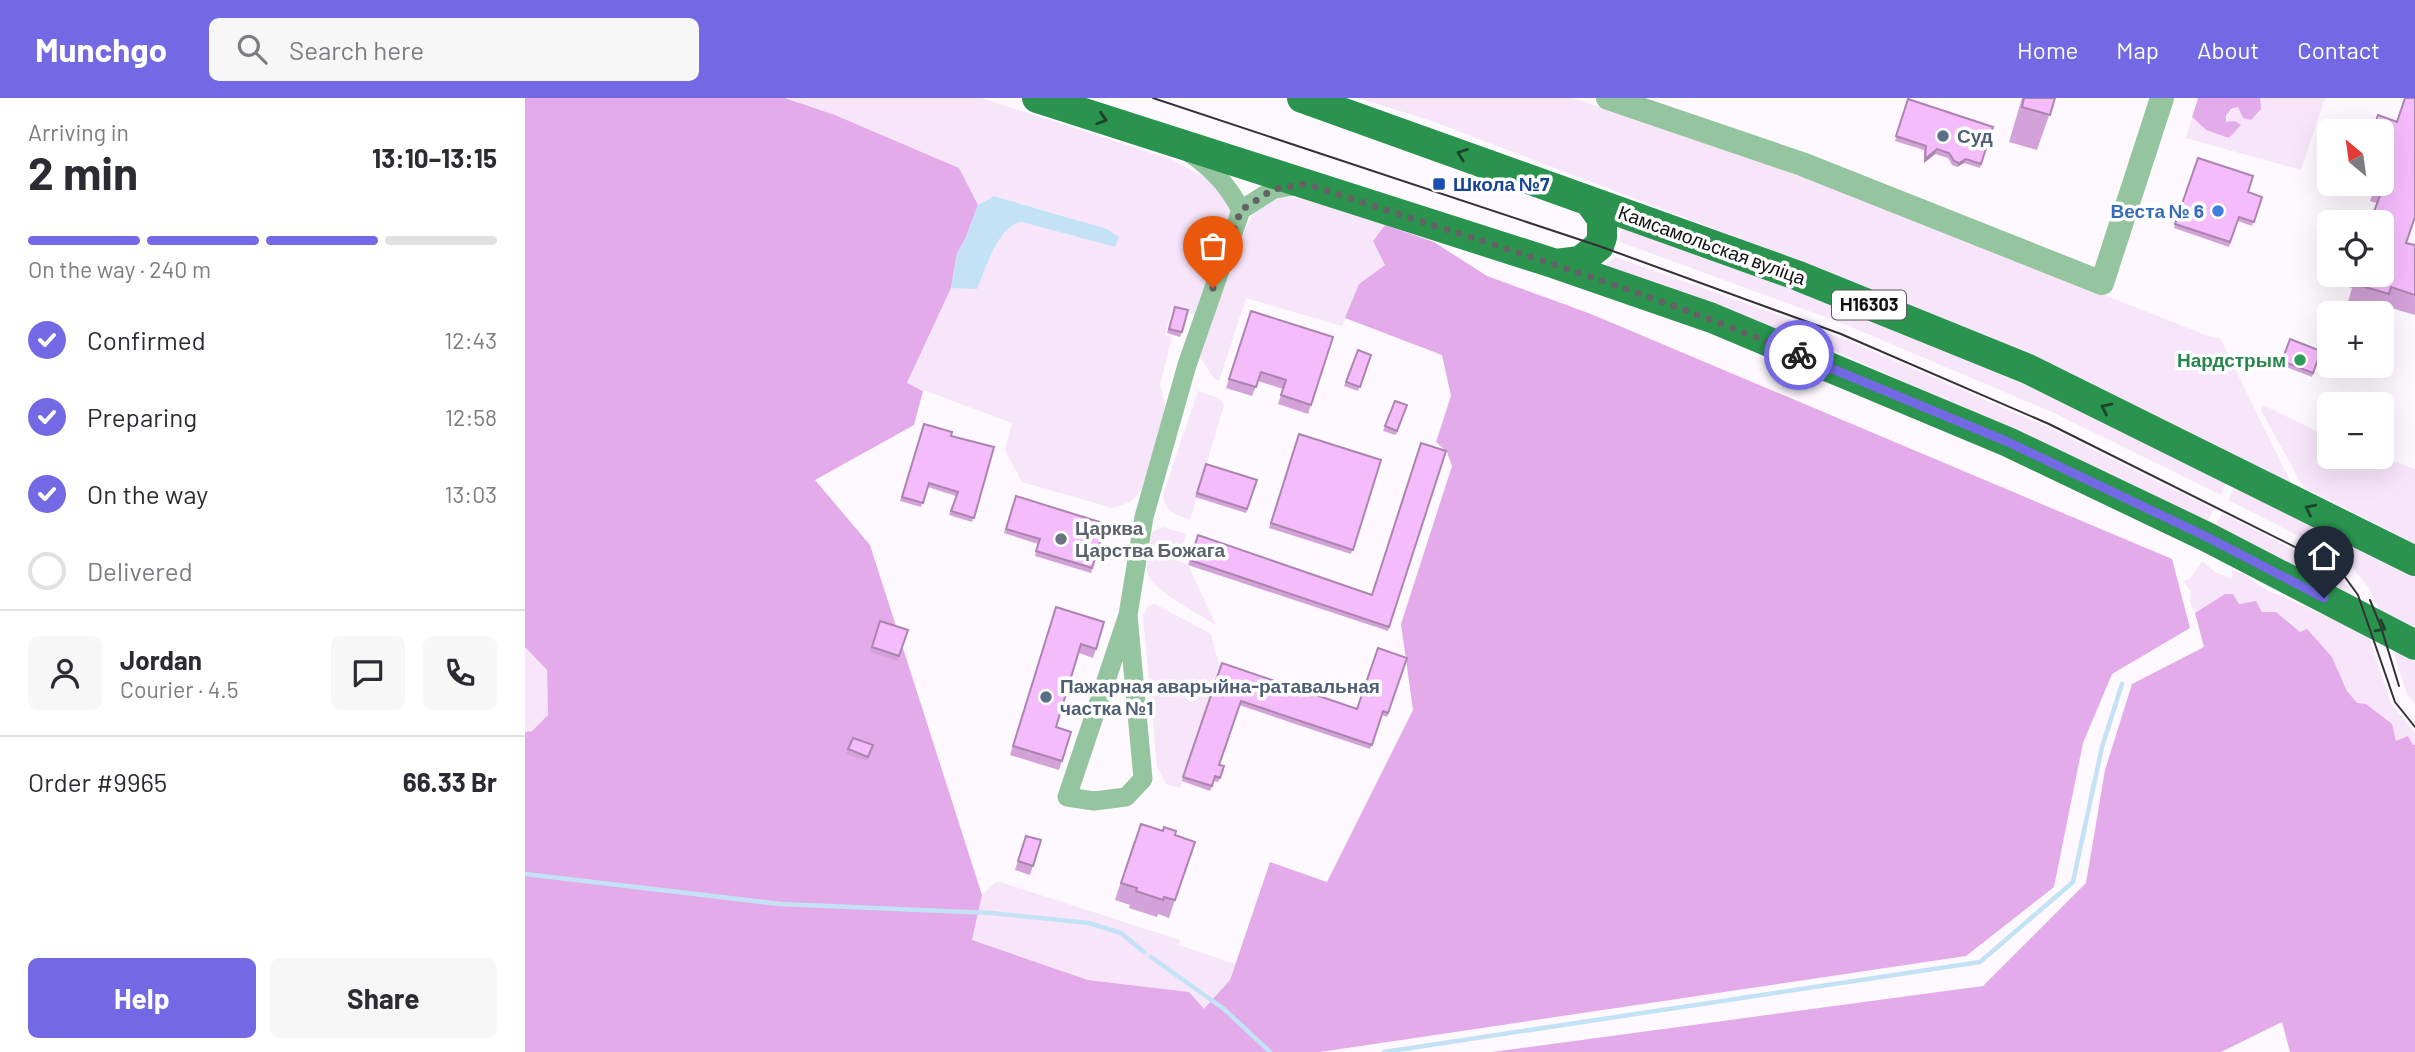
<!DOCTYPE html>
<meta charset="utf-8">
<style>
body{margin:0;font-family:Barlow,sans-serif;background:#f7f7f7;color:#2b2b33;height:100vh;display:flex;flex-direction:column;font-size:26px;white-space:nowrap}
*{box-sizing:border-box;margin:0}
p{font-size:23px;color:#7c7c81}
.icon{flex:none;width:38px;height:38px;fill:none;stroke:currentColor;stroke-width:2;stroke-linecap:round;stroke-linejoin:round}
.map{position:relative;flex:1;overflow:hidden}
.details{display:flex;flex-direction:column;background:#fff;width:525px}
.details>*{flex:none}
.needle{width:46px;rotate:331deg}
.fabs{position:absolute;left:1792px;top:21px;display:grid;gap:14px}
.fabs a{display:grid;place-items:center;width:77px;height:77px;border-radius:10px;background:#fff;box-shadow:0 7px 28px #0002;font-size:35px}
.pin{position:absolute;display:grid;place-items:center;width:60px;height:60px;color:#fff;margin:-72px -30px;border-radius:50% 50% 50% 0;rotate:-45deg;box-shadow:0 0 7px #0007}
.pin .icon{rotate:45deg}
.courier{position:absolute;display:grid;place-items:center;width:70px;height:70px;margin:-35px;border:5px solid #7469e4;border-radius:50%;background:#fff;color:#222;box-shadow:0 2px 9px #0007}
.overview em{font-style:normal;font-weight:700}
.overview div{display:flex;flex-direction:column-reverse}
.overview{display:flex;align-items:center;justify-content:space-between;height:119px;padding:0 28px}
h1{font-size:46px;font-weight:700;line-height:52px}
.bar{display:grid;grid-template-columns:repeat(4,1fr);gap:10px 7px;align-content:center;height:84px;padding:0 28px}
.bar i{height:9px;border-radius:5px;background:#e1e1e2}
.bar .on{background:#7469e4}
.bar p{grid-column:span 4}
.line{display:flex;align-items:center;gap:18px;padding:0 28px;border-top:2px solid #e1e1e2}
.line div{flex:1}
.round{display:grid;place-items:center;flex:none;width:74px;height:74px;border-radius:10px;background:#f7f7f7}
ol{padding:0 28px;list-style:none}
li{display:flex;align-items:center;gap:21px;height:77px}
li p{margin-inline-start:auto}
li .icon{padding:7px;border-radius:50%;background:#7469e4;color:#fff;stroke-width:4}
li:last-child{color:#7c7c81}
li i{width:38px;height:38px;border:4px solid #e1e1e2;border-radius:50%}
.cta{display:flex;gap:14px;margin-top:auto;padding:14px 28px}
.cta a{flex:1;height:80px;border-radius:10px;background:#7469e4;color:#fff;font-size:28px;font-weight:700;line-height:80px;text-align:center}
.cta a+a{background:#f7f7f7;color:#2b2b33}
header{display:flex;align-items:center;gap:42px;box-sizing:border-box;height:98px;padding:0 35px;background:#7469e4;color:#fff}
header strong{font-size:33px}
nav{display:flex;gap:38px;margin-inline-start:auto;font-size:24px}
.search{width:490px;height:63px;background:#f7f7f7;display:flex;align-items:center;gap:18px;box-sizing:border-box;padding:0 24px;border-radius:10px;color:#7c7c81;font-size:26px}
main{display:flex;flex:1;min-height:0}
.map>svg:first-child{display:block}
.green{fill:#f7e5f9}
.forest{fill:#e3abea}
.water{fill:#c4e2f6}
.lines{fill:none;stroke-linecap:round;stroke-linejoin:round}
.stream{stroke:#c4e2f6;stroke-width:4.5}
.minor{stroke:#94c59e;stroke-width:19}
.tertiary{stroke:#94c59e;stroke-width:24}
.primary{stroke:#2a944f;stroke-width:30}
.tram{stroke:#343134;stroke-width:2}
.wall{fill:#d3a2d8}
.shaded-wall{fill:#ac84b0}
.building{fill:#f5bcfb;stroke:#ac84b0;stroke-width:2}
.oneway{stroke:#1c452b}
.done{stroke:#656266;stroke-width:7;stroke-dasharray:0 12.6}
.route{stroke:#7469e4;stroke-width:9}
.service-dot{fill:#5c6f8a;stroke:#fff;stroke-width:2.5}
.transit-dot{fill:#1a4fb4;stroke:#fff;stroke-width:2.5}
.shop-dot{fill:#3f7fe0;stroke:#fff;stroke-width:2.5}
.leisure-dot{fill:#2e9e5b;stroke:#fff;stroke-width:2.5}
.worship-dot{fill:#6b7280;stroke:#fff;stroke-width:2.5}
.labels{text-anchor:middle;stroke-width:7;stroke-linejoin:round;paint-order:stroke}
.shield{fill:#fff;stroke:#5a585a;stroke-width:2}
.shield-label{font-size:18px;font-weight:bold;fill:#131013}
.service-label{font-size:19px;font-weight:bold;fill:#4e5e75;stroke:#fff;text-anchor:start}
.transit-label{font-size:19px;font-weight:bold;fill:#164399;stroke:#fff;text-anchor:start}
.shop-label{font-size:19px;font-weight:bold;fill:#366cbe;stroke:#fff;text-anchor:end}
.street-label{font-size:19px;fill:#131013;stroke:#fff}
.leisure-label{font-size:19px;font-weight:bold;fill:#27864d;stroke:#fff;text-anchor:end}
.worship-label{font-size:19px;font-weight:bold;fill:#5b616d;stroke:#fff;text-anchor:start}
</style>
<header>
<strong>Munchgo</strong>
<div class="search"><svg class="icon" aria-label="search" viewBox="0 0 24 24"><circle cx="10" cy="10" r="6"/><path d="M15 15l6 6"/></svg>Search here</div>
<nav><a>Home</a><a>Map</a><a>About</a><a>Contact</a></nav>
</header>
<main>
<section class="details">
<div class="overview"><div><h1>2 min</h1><p>Arriving in</p></div><em>13:10–13:15</em></div>
<div class="bar"><i class="on"></i><i class="on"></i><i class="on"></i><i></i><p>On the way · 240 m</p></div>
<ol>
<li><svg class="icon" aria-label="check" viewBox="0 0 24 24"><path d="M5 12l5 5 9-10"/></svg>Confirmed<p>12:43</p></li>
<li><svg class="icon" aria-label="check" viewBox="0 0 24 24"><path d="M5 12l5 5 9-10"/></svg>Preparing<p>12:58</p></li>
<li><svg class="icon" aria-label="check" viewBox="0 0 24 24"><path d="M5 12l5 5 9-10"/></svg>On the way<p>13:03</p></li>
<li><i></i>Delivered</li>
</ol>
<div class="line" style="height:126px"><a class="round"><svg class="icon" aria-label="person" viewBox="0 0 24 24"><circle cx="12" cy="8" r="4"/><path d="M4 21q1-7 8-7t8 7"/></svg></a><div><b>Jordan</b><p>Courier · 4.5</p></div><a class="round"><svg class="icon" aria-label="chat" viewBox="0 0 24 24"><path d="M4 5h16v11H9l-5 4z"/></svg></a><a class="round"><svg class="icon" aria-label="phone" viewBox="0 0 24 24"><path d="M5 4h4l2 5-3 2q2 4 5 5l2-3 5 2v4C11 20 4 13 5 4z"/></svg></a></div>
<div class="line" style="height:91px"><div>Order #9965</div><b>66.33 Br</b></div>
<div class="cta"><a>Help</a><a>Share</a></div>
</section>
<div class="map">
<svg width="1890" height="954" viewBox="0 0 1890 954">
<rect width="100%" height="100%" fill="#fef9ff"/>
<path class="green" d="M262,0H457L648,62L692,86L709,109L669,216L647,211L640,237L647,239L635,287L641,310L616,393L605,404L588,410L497,384L480,352L487,325L382,286L426,190H452C461,171 474,125 497,124L590,149L593,139L540,118L469,98L453,107L434,70L310,17Z
M833,0H1047L1193,46L1280,78L1683,238L1695,240L1766,385L1284,167L904,22Z
M1735,0H1800L1776,72L1661,40L1667,20L1681,32L1701,25C1702,7 1723,7 1735,0Z
M754,99L778,100L860,127L848,143L860,167L834,186L817,228L721,200L694,283L689,281L675,259L714,145L732,107Z
M1096,129L1324,211L1535,302L1702,383L1696,397L1529,315L1319,226L1095,144Z
M1090,159L1315,239L1522,329L1688,411L1682,425L1516,345L1310,253L1074,173Z
M673,293L694,300L699,307L665,422C651,417 640,413 638,397Z
M1738,307L1804,339V359H1857L1890,371V446L1778,389L1736,312Z
M1710,387L1890,478V530L1854,512L1844,490L1825,467L1801,452L1703,402Z
M1697,415L1794,465L1815,478L1830,499L1690,429Z
M638,429L661,436L653,463L663,467L691,527C675,516 624,492 622,473C621,460 625,446 627,434Z
M1677,463L1690,474L1707,481V472L1717,475L1738,490L1843,537L1866,606L1890,635V647L1871,643L1832,606L1822,593L1807,559L1751,514H1737L1713,506L1700,496L1670,515L1665,504L1666,493L1658,483L1665,481Z
M630,506L686,536L695,570L655,690L641,686L632,668L618,518L623,508Z
M0,549L22,572L23,617L7,633L0,634Z
M1868,553L1890,564V606L1882,596Z
M472,783L655,842L654,847L710,866L705,882L679,912L664,894L563,882L447,842L457,797Z"/>
<path class="forest" d="M0,0H260L310,17L434,70L453,107L441,139L432,156L426,190L382,285L398,293L389,327L290,382L345,447L457,797L447,842L563,882L664,894L679,911L705,882L745,764L802,784L888,612L876,526L927,368L922,354L911,344L926,298L917,257L820,220L834,186L860,167L848,143L860,127L909,144L962,178L1066,216L1647,461L1665,530L1587,576L1558,645L1529,789L1441,858L795,954H0V634L7,633L23,617L22,572L0,549Z
M1673,0H1735L1736,11L1726,22L1718,20L1713,9L1706,11L1701,18V24L1710,23L1716,27L1704,40L1681,32L1667,19Z
M1700,496H1708L1714,506L1731,503L1737,514H1751L1775,534L1782,531L1807,559L1822,593L1832,605L1841,606L1867,626L1871,643L1883,638L1888,647H1890V954H1765L1757,924L1696,954H967L1458,888L1561,785L1580,672L1607,586L1679,549L1670,515Z"/>
<path class="water" d="M469,98L582,131L594,139L590,149L497,124C474,125 461,171 452,191L426,190L432,156L441,139L453,107Z"/>
<g class="lines">
<path class="stream" d="M0,776L255,806L466,815L564,825L596,835L619,854
M626,859L699,911L745,954
M859,954L1455,864L1548,784L1577,649L1597,586"/>
<path class="minor" d="M666,56C689,72 703,88 716,112
M603,517L542,699L569,703L601,699L618,681L603,517L619,419L662,267L716,112L749,91L774,87"/>
<path class="tertiary" d="M1083,0L1277,66L1577,185L1637,0"/>
<path class="primary" d="M512,0L1031,166L1187,220L1483,344L1682,439L1890,547
M777,0L1271,177L1503,271L1890,463
M1031,166L1055,163L1074,148L1077,139V121L1064,103"/>
<path class="tram" d="M628,0L1074,148L1316,236L1524,326L1796,462L1817,475L1833,497L1870,604L1890,629
M1845,502L1856,529L1874,588"/>
</g>
<path class="wall" d="M1497,0H1530L1512,52L1484,44Z
M1383,1L1468,29L1455,70L1439,65L1432,69L1427,67L1423,60L1410,56L1399,65V52L1370,43Z
M1853,17L1872,23L1881,145L1890,147V217L1860,208L1857,214L1823,204L1827,190L1817,187L1812,177H1857L1852,105L1845,103L1851,86H1857V68L1861,56L1857,55V33H1847Z
M1673,60L1723,94L1737,99L1727,128L1713,123L1704,149L1649,130Z
M650,209L657,234L655,239L642,235Z
M726,213L808,239L783,316L753,306L758,291L733,283L727,298L701,290Z
M1765,241L1796,253L1787,279L1756,267Z
M833,252L846,257L833,293L819,288Z
M870,303L882,307L871,337L858,333Z
M399,326L426,338L469,349L447,424L424,417L431,398L403,389L396,409L375,403Z
M774,336L856,362L826,456L744,430Z
M921,353L863,533L663,467L673,437L847,497Z
M681,366L732,382L721,415L670,399Z
M491,398L581,426L566,475L510,458L513,446L479,435Z
M528,518L571,551L568,560L554,555L531,629L537,663L534,672L485,657Z
M355,523L383,532L373,563L345,554Z
M882,560L862,619L857,617L845,651L714,607L694,667L695,680L693,684L689,683L685,693L657,683L697,565L832,611Z
M328,640L348,647L342,663L321,656Z
M650,737V802L644,820L633,816L632,819L604,810L605,807L590,802L609,743Z
M516,742L505,777L490,772L498,747Z"/>
<path class="shaded-wall" d="M1412,51L1410,56L1399,65L1400,61Z
M1441,61L1439,65L1432,69L1434,65Z"/>
<path class="building" d="M1499,0H1530L1525,17L1497,9Z
M1880,0H1890V119L1881,145L1890,147V197L1866,189L1864,196L1830,186L1832,177H1857V124H1845L1859,87L1854,86H1857V70L1867,38L1857,35V33L1848,32L1853,17L1872,24Z
M1383,1L1468,29L1456,66L1441,61L1434,65L1429,63L1424,55L1412,51L1400,61L1401,48L1371,38Z
M1673,60L1728,78L1723,94L1737,99L1729,124L1714,119L1705,144L1650,126Z
M650,209L663,212L657,234L644,231Z
M726,213L808,239L786,307L756,297L761,282L736,274L731,289L704,281Z
M1765,241L1796,253L1788,275L1757,263Z
M833,252L846,257L835,289L821,284Z
M870,303L882,307L872,333L860,328Z
M399,326L427,334L426,338L469,349L449,420L426,413L433,394L404,385L398,405L377,399Z
M774,336L856,362L828,452L746,425Z
M896,345L921,353L864,529L665,462L673,437L847,497Z
M681,366L732,382L722,411L672,395Z
M491,398L581,426L567,470L511,453L515,441L481,431Z
M531,509L579,524L571,551L556,546L531,629L546,634L537,663L488,648Z
M355,523L383,532L374,558L347,549Z
M853,550L882,560L863,615L858,613L847,647L716,603L694,667L699,668L695,680L690,678L687,688L658,679L697,565L832,611Z
M328,640L348,647L343,659L323,651Z
M616,726L638,733L639,729L651,733L650,737L670,744L650,802L639,799L638,802L611,793L612,790L596,785Z
M501,738L516,742L508,768L493,763Z"/>
<defs><path id="oneway-chevron" d="M-2-3.5L2.5 0L-2 3.5" fill="none" stroke-width="1.6" stroke-linecap="round" stroke-linejoin="round" transform="scale(1.75)"/></defs>
<g class="oneway">
<use href="#oneway-chevron" transform="translate(577 21) rotate(18)"/>
<use href="#oneway-chevron" transform="translate(937 56) rotate(-160)"/>
<use href="#oneway-chevron" transform="translate(1581 310) rotate(-154)"/>
<use href="#oneway-chevron" transform="translate(1785 411) rotate(-154)"/>
<use href="#oneway-chevron" transform="translate(1856 529) rotate(28)"/>
</g>
<g class="lines">
<path class="done" d="M688,190L716,112L749,91L782,86C947,141 1113,189 1274,257"/>
<path class="route" d="M1274,257L1483,344L1682,439L1799,500"/>
</g>
<g class="service-dot">
<circle cx="1418" cy="38" r="7"/>
<circle cx="521" cy="599" r="7"/>
</g>
<rect class="transit-dot" x="907" y="79" width="14" height="14" rx="3.5"/>
<circle class="shop-dot" cx="1693" cy="113" r="7"/>
<circle class="leisure-dot" cx="1775" cy="262" r="7"/>
<circle class="worship-dot" cx="536" cy="441" r="7"/>
<g class="labels">
<rect class="shield" x="1307" y="192.5" width="74" height="29" rx="5"/>
<g class="shield-label">
<text x="1344" y="213">Н16303</text>
</g>
<g class="service-label">
<text x="1432" y="45">Суд</text>
<text x="535" y="595">Пажарная аварыйна-ратавальная<tspan x="535" dy="22">частка №1</tspan></text>
</g>
<g class="transit-label">
<text x="928" y="93">Школа №7</text>
</g>
<g class="shop-label">
<text x="1679" y="120">Веста № 6</text>
</g>
<g class="street-label">
<text transform="translate(1187 147) rotate(20)" y="7">Камсамольская вуліца</text>
</g>
<g class="leisure-label">
<text x="1761" y="269">Нардстрым</text>
</g>
<g class="worship-label">
<text x="550" y="437">Царква<tspan x="550" dy="22">Царства Божага</tspan></text>
</g>
</g>
</svg>
<div class="fabs">
<a><svg class="needle" viewBox="-14 -14 28 28"><path d="M0-13l5 13h-10z" fill="#e53935"/><path d="M0 13l5-13h-10z" fill="#7c7c81"/></svg></a>
<a><svg class="icon" aria-label="locate" viewBox="0 0 24 24"><circle cx="12" cy="12" r="6"/><path d="M12 2v4M12 18v4M2 12h4M18 12h4"/></svg></a>
<a>+</a>
<a>−</a>
</div>
<div class="pin" style="left:688px;top:190px;background:#ea580c"><svg class="icon" aria-label="bag" viewBox="0 0 24 24"><path d="M5 8h14l-1 12H6zM9 8a3 3 0 0 1 6 0"/></svg></div>
<div class="pin" style="left:1799px;top:500px;background:#1f2937"><svg class="icon" aria-label="home" viewBox="0 0 24 24"><path d="M3 11l9-7 9 7M6 9v11h12V9"/></svg></div>
<div class="courier" style="left:1274px;top:257px"><svg class="icon" aria-label="bike" viewBox="0 0 24 24"><circle cx="6" cy="16" r="4"/><circle cx="18" cy="16" r="4"/><path d="M6 16l4-8h5l3 8M10 8l3 8H6M13 5h3"/></svg></div>
</div>
</main>
